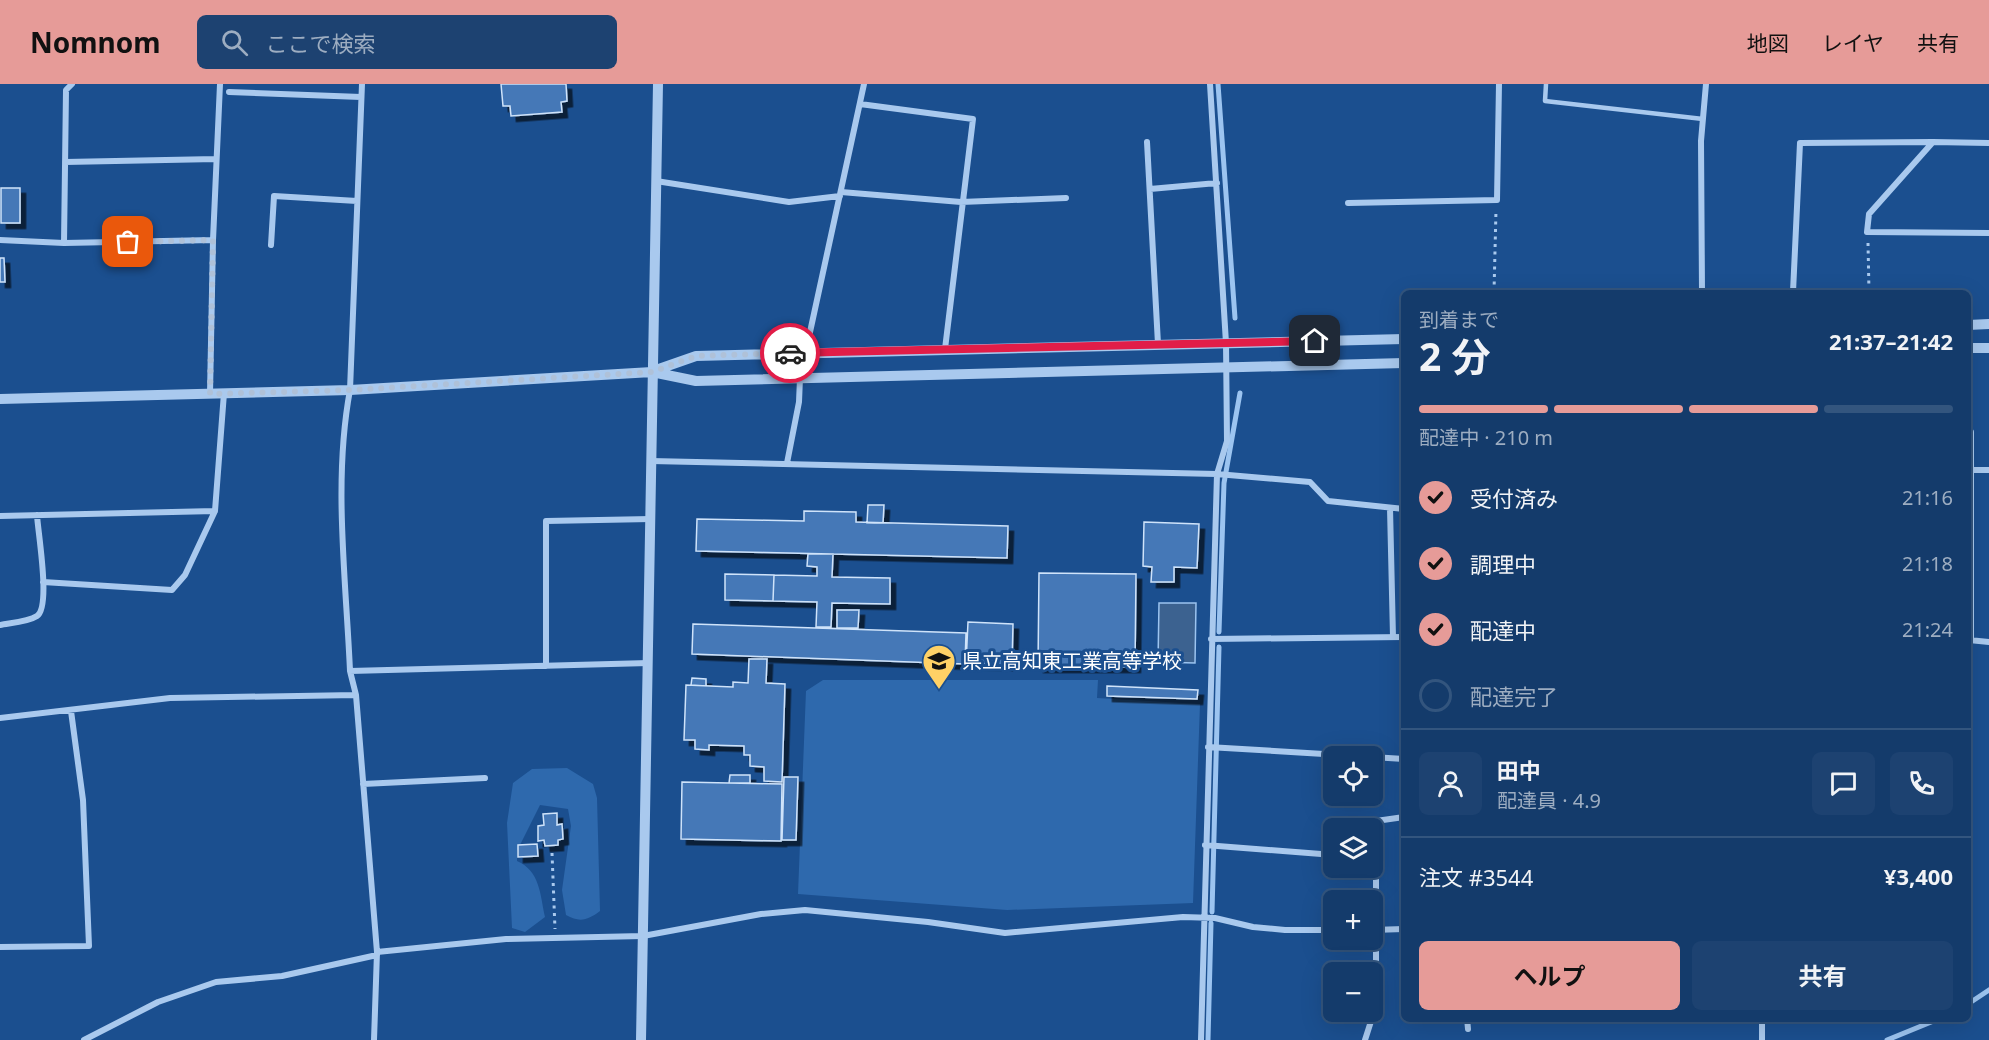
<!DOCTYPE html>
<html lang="ja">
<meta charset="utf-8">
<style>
body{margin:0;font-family:"Noto Sans","Noto Sans JP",sans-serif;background:#1d4271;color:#f1f3f6;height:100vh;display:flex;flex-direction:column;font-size:22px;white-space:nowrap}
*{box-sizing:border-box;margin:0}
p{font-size:20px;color:#9dadc1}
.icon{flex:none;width:33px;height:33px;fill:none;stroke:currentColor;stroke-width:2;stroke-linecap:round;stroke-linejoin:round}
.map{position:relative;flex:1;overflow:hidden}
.side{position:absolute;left:1401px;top:206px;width:570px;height:732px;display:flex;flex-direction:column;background:#143b6b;border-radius:9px;box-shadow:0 6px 24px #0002,0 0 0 2px #33557e}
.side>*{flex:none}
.buttons{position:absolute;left:1323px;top:662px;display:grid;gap:12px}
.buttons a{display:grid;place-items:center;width:60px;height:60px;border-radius:9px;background:#143b6b;box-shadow:0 6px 24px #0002,0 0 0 2px #33557e;font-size:30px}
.pin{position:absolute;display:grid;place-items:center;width:51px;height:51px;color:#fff;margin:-26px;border-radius:12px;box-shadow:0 3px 9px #0006}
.courier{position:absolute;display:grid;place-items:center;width:60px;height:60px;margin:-30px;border:4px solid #e11d48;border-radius:50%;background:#fff;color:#222;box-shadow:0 2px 8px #0007}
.headline em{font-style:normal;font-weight:700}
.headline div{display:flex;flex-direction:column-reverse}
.headline{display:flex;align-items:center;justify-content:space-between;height:102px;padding:0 18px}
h1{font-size:39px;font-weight:700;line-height:45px}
.bar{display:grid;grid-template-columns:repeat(4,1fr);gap:9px 6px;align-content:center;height:72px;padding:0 18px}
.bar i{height:8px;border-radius:4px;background:#33557e}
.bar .on{background:#e69b98}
.bar p{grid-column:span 4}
.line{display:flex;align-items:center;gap:15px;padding:0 18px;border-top:2px solid #33557e}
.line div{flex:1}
.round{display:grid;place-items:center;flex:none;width:63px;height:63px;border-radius:9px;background:#1d4271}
ol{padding:0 18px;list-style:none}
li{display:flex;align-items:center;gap:18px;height:66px}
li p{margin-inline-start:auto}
li .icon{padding:6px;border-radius:50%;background:#e69b98;color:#111;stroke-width:4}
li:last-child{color:#9dadc1}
li i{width:33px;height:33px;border:3px solid #33557e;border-radius:50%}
.cta{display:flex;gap:12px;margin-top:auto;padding:12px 18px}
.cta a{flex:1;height:69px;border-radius:9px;background:#e69b98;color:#111;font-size:24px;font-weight:700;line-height:69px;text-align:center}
.cta a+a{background:#1d4271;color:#f1f3f6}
header{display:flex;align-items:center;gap:36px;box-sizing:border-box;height:84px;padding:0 30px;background:#e69b98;color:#111}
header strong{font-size:28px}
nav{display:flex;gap:33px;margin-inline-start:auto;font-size:21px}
.search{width:420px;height:54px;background:#1d4271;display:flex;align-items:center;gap:15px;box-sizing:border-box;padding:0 21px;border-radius:9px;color:#9dadc1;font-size:22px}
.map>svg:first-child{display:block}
.green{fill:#2e69ad}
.water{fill:#3c6290;stroke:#9cc4f0;stroke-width:1.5}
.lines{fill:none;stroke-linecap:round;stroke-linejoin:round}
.stream{stroke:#9cc4f0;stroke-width:5}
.building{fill:#4478b7;stroke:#cfe3fa;stroke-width:1.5;filter:url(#shadow)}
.path{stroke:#a9c9ee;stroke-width:3;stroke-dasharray:3 4.5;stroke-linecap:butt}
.service{stroke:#a9c9ee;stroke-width:4.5}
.minor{stroke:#a9c9ee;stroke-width:6}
.tertiary{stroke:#a9c9ee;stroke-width:10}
.done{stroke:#afc1d8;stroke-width:6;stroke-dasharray:0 10.8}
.route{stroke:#e11d48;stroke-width:8}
.labels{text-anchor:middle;stroke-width:6;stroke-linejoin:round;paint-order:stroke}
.poi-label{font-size:20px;fill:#fff;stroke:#1b4f8f;text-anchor:start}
</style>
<header>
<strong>Nomnom</strong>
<div class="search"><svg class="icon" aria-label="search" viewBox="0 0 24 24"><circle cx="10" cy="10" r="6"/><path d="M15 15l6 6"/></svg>ここで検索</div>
<nav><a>地図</a><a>レイヤ</a><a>共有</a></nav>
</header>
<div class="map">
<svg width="1989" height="956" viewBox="0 0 1989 956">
<defs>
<filter id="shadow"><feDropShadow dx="5.5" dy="5.5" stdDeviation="0" flood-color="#0009"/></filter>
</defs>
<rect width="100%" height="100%" fill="#1b4f8f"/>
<path class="green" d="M823,596H1098L1097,614L1200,620L1193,819L1007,826L798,810L806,607Z
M567,684L593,700L597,714L600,827C588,836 580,839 566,831L562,806L571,742L568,725L540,721L517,767V777C540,787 540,810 545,833L525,848L512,844L507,739L513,699L532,685Z"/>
<path class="water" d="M1159,519H1196L1195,579L1158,578Z"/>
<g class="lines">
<path class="stream" d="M1218,0L1235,234
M1219,548L1224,399L1240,309
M1212,828L1219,563
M1968,920L1989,906
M1208,956L1211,839
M1887,956L1941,934"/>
</g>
<path class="building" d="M501,0H566L567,17L561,18L562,28L511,32L510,22H503Z
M1,104H20V139H1Z
M0,174H4L5,198H0Z
M868,421H884L883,439H867Z
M804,427L856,428V438L1008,442L1007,474L696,467L697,435L804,437Z
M1144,438L1199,440L1197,484L1174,483V498H1151L1152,483L1143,482Z
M808,470H833L832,493L890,494V520L832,519L831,543H816L817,518L773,517L774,491L817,492V483L807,482Z
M1039,489L1136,490L1135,583H1038Z
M725,490L774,491L773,517L725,516Z
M837,526H859L858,544H837Z
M968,538L1013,540L1012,581L966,580Z
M693,540L966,549L965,580L692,570Z
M749,575H767L766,599L785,600L782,698L764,697V683L750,682V671H744V662L709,661V666L695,665V656H684L686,601L733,603V598L748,599Z
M692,594L706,595V602L691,601Z
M1107,602L1198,606L1197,615L1107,612Z
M730,691H750V699H729Z
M784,693H798L796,756H782Z
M682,698L782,700L781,757L681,755Z
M557,729V741L562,740L563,755L558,756V761L545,762L544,756L538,757V742L544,741L543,730Z
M537,760L538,772L518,773V761Z"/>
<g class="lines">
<path class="path" d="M1868,159L1869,208
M1494,208L1496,126
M552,769L555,845"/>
<path class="service" d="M1546,0L1545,17L1703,35"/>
<path class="minor" d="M362,0L350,306C333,397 346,495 350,587L356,611L377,868L374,956
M229,8L361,13
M860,20L973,35L945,265
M1147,58L1158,260
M1989,59L1933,58L1869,130L1867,148L1989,149
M65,78L216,75
M656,97L789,118L840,112
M1150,105L1217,99
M841,108L961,118L1066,114
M1348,119L1497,116L1499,0
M0,156L64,159L213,156
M64,159L66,6L72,0
M271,161L274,112L357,117
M1702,208L1701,57L1706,0
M1793,208L1800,59L1933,58
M210,310L213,156L220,0
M651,377L1217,390L1310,398L1328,417L1404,425
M787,379L799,318L800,294L864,0
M1972,386H1989
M1390,424L1393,553
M0,432L215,427
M43,498L172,506L185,491L215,427L224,309
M0,541C10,539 28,538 37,532C51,523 38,449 37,431
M1211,555L1404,553
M1969,556L1989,558
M1971,556V348
M546,582V437L651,435
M350,587L649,579
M0,634L170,614L356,611
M1208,663L1357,672
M1372,673L1404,675
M363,700L485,694
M1205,761L1334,771
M1372,846L1404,845
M0,863L89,862L83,716L71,627
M377,868L506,855L643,852L761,830L805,826L928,838L1005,849L1183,833L1215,834L1253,843L1285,846H1334
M1467,934L1468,945
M1762,934V956
M84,956L158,918L216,898L282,892L377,871
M1201,956L1217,390L1227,357L1226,259L1210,0
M1365,956L1373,931L1376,901V737L1404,733"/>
<path class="tertiary" d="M1968,241L1989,240
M1968,264H1989
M653,287L696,272L1404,255
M0,315L350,306L652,288L696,297L1404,279
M641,956L658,0"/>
</g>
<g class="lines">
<path class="done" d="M128,158L213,156L210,310L350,306L652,288L696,272L790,269"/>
<path class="route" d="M790,269L1315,257"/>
</g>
<defs>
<symbol id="school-pin" viewBox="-11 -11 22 30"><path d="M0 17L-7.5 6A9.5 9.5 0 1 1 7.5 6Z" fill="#ffd166" stroke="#1b4f8f"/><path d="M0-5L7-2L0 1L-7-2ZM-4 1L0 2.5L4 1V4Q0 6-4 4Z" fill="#111"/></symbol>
</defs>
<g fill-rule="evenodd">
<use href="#school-pin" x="920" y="558" width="38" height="52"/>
</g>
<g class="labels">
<g class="poi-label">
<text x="962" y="584">県立高知東工業高等学校</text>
</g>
</g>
</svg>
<div class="buttons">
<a><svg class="icon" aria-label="locate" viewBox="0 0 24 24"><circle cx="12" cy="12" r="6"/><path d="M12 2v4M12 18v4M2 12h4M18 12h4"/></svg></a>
<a><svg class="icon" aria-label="layers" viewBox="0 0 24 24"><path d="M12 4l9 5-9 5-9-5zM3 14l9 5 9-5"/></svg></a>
<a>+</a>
<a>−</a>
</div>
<div class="pin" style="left:128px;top:158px;background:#ea580c"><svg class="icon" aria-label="bag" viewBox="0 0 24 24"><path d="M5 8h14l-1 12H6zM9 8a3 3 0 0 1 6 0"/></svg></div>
<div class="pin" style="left:1315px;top:257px;background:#1f2937"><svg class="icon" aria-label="home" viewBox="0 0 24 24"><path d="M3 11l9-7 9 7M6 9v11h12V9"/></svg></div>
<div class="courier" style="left:790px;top:269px"><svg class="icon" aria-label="car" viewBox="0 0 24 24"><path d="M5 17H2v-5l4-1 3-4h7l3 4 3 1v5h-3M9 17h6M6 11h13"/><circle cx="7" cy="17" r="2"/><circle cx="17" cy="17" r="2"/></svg></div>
<section class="side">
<div class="headline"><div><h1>2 分</h1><p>到着まで</p></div><em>21:37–21:42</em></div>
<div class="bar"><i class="on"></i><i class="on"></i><i class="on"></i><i></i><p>配達中 · 210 m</p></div>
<ol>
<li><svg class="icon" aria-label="check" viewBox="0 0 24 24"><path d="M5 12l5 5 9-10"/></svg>受付済み<p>21:16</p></li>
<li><svg class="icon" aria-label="check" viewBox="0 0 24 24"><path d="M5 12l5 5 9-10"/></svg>調理中<p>21:18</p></li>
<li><svg class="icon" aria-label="check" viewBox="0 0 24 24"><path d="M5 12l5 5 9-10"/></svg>配達中<p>21:24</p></li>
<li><i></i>配達完了</li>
</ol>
<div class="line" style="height:108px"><a class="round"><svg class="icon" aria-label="person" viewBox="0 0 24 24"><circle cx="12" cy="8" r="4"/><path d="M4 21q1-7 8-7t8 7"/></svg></a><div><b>田中</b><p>配達員 · 4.9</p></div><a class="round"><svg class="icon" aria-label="chat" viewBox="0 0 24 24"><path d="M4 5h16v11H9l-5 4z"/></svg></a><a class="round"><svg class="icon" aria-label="phone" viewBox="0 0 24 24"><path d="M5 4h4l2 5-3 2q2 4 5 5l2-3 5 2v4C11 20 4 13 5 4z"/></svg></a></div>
<div class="line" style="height:78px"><div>注文 #3544</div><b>¥3,400</b></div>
<div class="cta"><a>ヘルプ</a><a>共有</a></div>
</section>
</div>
